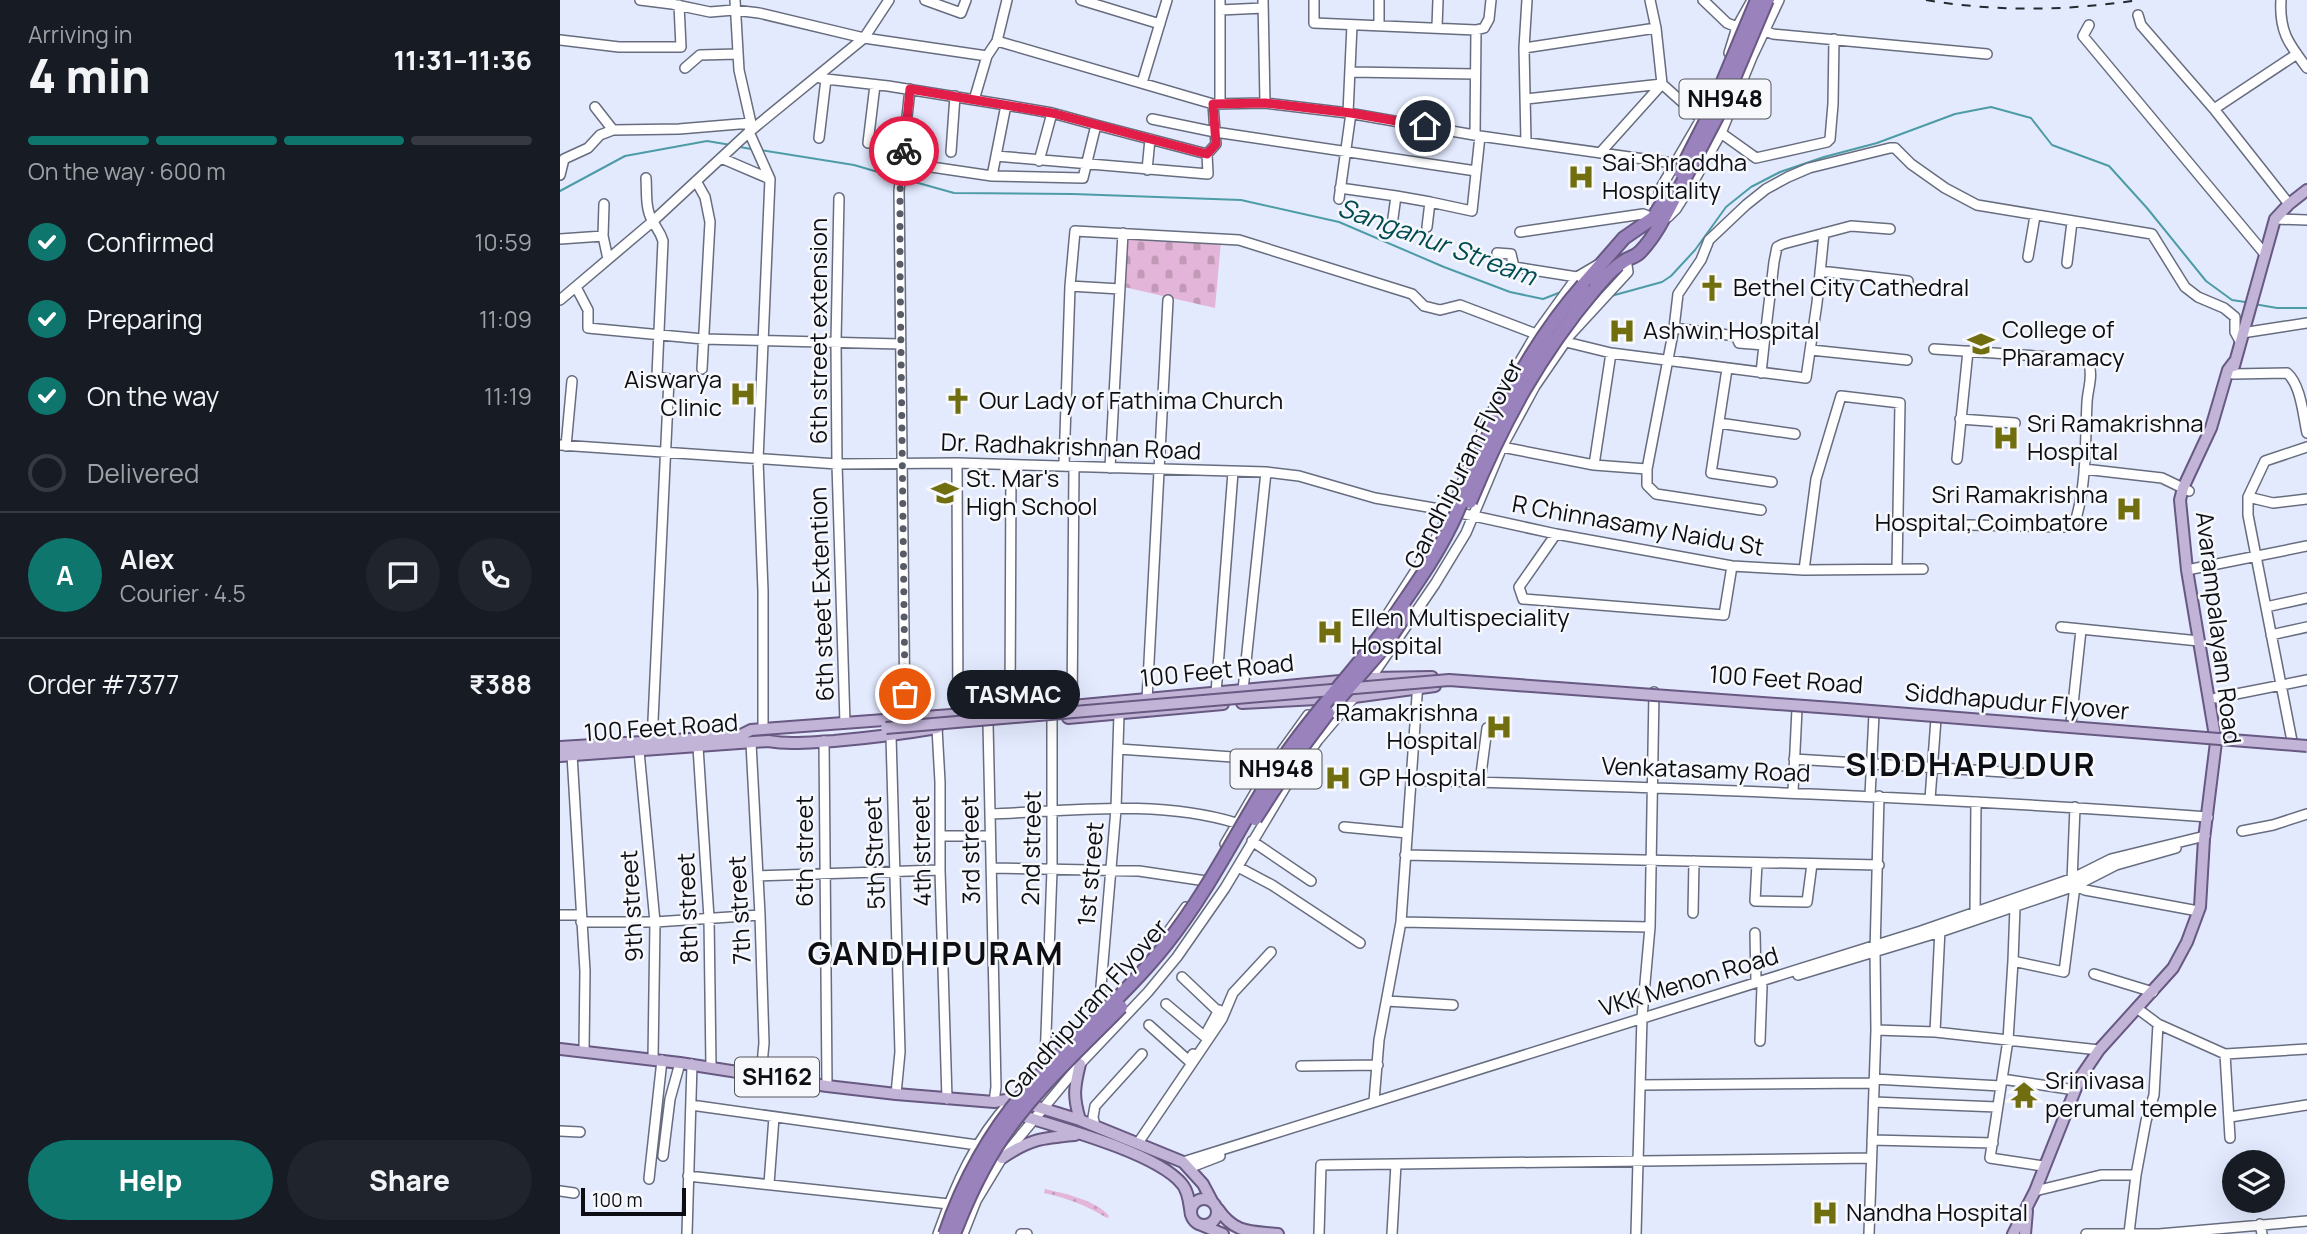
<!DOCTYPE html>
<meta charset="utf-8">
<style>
body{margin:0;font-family:Manrope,sans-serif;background:#20242c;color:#f1f3f6;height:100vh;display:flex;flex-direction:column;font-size:26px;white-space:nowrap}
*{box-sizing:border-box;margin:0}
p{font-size:23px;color:#9ea1a6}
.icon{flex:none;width:38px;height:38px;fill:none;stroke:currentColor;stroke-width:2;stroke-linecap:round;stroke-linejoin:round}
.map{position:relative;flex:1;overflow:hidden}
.drawer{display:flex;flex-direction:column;background:#171b24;width:560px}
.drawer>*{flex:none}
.tools{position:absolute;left:1662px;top:1150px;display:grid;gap:14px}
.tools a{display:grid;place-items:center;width:63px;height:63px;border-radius:50%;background:#171b24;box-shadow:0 7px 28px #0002;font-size:35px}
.scale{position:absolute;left:21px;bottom:18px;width:105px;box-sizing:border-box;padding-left:7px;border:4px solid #0c0e14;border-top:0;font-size:19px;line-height:24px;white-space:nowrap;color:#0c0e14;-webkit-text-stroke:5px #f6f8fc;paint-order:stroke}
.pin{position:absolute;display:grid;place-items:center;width:60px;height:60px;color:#fff;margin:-30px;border:4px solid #fff;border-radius:50%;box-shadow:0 2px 7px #0007}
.courier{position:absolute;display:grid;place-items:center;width:70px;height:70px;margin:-35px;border:5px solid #e11d48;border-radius:50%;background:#fff;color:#222;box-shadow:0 2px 9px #0007}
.bubble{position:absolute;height:49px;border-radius:24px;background:#171b24;box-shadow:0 7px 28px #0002;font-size:23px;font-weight:800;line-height:49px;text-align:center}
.head em{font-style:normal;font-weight:800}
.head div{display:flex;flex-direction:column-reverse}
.head{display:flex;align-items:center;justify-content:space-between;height:119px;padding:0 28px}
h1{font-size:46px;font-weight:800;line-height:52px}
.bar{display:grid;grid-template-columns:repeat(4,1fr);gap:10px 7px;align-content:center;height:84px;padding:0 28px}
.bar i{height:9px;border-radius:5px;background:#363941}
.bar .on{background:#0f766e}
.bar p{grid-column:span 4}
.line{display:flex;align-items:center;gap:18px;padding:0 28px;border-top:2px solid #363941}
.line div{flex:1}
.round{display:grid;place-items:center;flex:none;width:74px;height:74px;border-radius:37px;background:#20242c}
ol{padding:0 28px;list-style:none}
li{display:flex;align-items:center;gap:21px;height:77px}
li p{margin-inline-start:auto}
li .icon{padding:7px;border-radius:50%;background:#0f766e;color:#fff;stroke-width:4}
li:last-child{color:#9ea1a6}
li i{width:38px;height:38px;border:4px solid #363941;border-radius:50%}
.action{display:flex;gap:14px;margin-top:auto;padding:14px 28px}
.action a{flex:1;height:80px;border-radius:42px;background:#0f766e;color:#fff;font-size:28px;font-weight:800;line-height:80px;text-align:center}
.action a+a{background:#20242c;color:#f1f3f6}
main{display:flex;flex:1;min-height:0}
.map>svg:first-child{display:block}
.cemetery{fill:url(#cemetery-stones)}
.garden{fill:url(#garden-dots)}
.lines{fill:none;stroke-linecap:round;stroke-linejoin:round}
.stream{stroke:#4d9ca5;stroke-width:2}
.minor-casing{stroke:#676d7f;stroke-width:12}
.major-casing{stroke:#685982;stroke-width:14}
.highway-casing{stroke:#685982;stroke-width:16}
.minor{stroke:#fff;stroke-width:9}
.major{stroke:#c2b4d7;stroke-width:10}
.highway{stroke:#9a82bd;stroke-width:12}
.rail{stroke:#272931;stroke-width:2;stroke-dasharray:9 9;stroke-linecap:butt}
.major-bridge-casing{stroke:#685982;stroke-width:14;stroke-linecap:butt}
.highway-bridge-casing{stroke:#685982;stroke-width:16;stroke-linecap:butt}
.major-bridge{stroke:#c2b4d7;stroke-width:10}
.highway-bridge{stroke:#9a82bd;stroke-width:12}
.done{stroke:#575b66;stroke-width:7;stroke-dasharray:0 12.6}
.route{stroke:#e11d48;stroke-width:9}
.labels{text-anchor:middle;stroke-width:5;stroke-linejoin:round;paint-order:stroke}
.shield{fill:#f6f8fc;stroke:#52545a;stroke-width:2}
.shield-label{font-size:23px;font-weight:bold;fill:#0c0e14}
.poi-label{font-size:24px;fill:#0c0e14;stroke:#f6f8fc;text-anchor:start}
.street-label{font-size:24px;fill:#0c0e14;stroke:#f6f8fc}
.water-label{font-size:26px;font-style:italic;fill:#004b52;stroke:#f6f8fc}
.district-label{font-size:32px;font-weight:bold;letter-spacing:2px;fill:#0c0e14;stroke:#f6f8fc}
</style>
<main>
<section class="drawer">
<div class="head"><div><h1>4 min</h1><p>Arriving in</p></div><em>11:31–11:36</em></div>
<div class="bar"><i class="on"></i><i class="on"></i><i class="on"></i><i></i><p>On the way · 600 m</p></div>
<ol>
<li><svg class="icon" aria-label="check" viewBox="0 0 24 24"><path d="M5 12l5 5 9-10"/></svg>Confirmed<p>10:59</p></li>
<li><svg class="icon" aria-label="check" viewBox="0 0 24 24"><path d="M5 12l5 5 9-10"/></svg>Preparing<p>11:09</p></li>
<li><svg class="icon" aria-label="check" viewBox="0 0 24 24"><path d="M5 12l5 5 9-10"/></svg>On the way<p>11:19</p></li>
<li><i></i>Delivered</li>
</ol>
<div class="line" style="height:126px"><b class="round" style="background:#0f766e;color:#fff">A</b><div><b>Alex</b><p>Courier · 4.5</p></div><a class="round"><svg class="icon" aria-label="chat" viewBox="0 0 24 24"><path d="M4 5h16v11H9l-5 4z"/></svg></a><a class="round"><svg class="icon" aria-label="phone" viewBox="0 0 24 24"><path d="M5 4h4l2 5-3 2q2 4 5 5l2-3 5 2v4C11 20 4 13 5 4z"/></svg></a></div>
<div class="line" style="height:91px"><div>Order #7377</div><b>₹388</b></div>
<div class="action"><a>Help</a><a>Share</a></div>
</section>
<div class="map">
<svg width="1747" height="1234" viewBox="0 0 1747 1234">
<defs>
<pattern id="cemetery-stones" width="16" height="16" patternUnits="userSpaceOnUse" patternTransform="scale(1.75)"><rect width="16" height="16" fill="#e3b5d8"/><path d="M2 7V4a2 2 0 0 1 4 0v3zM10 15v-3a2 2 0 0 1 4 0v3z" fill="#c29ab8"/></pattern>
<pattern id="garden-dots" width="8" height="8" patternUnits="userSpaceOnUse" patternTransform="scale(1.75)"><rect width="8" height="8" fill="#e3b5d8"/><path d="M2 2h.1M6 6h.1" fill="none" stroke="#c29ab8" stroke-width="1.8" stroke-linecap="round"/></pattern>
</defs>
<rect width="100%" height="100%" fill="#e3eafe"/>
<path class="cemetery" d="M567,236L661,241L655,308L564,287Z"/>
<path class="garden" d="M485,1189C506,1194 536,1200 549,1216L548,1218L545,1217C526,1205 507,1198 484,1193Z"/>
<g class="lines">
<path class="stream" d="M180,147L191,149
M200,150L294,165L335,177
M344,179L394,193L513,194L681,200L779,222L884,267L950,292L983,299L1001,292
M0,191L65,156L147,141L171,145
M1051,296L1102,282L1111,276L1135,250L1166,207L1191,187L1220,172L1264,157L1317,143L1395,114L1431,107L1471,118L1492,145L1549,166L1587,208L1646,281L1672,300L1685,302
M1694,304L1717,308H1747"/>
<defs>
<path id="minor" d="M80,0L112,4L150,12L174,10L199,13L304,38L427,56
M175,0L179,70L191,123L189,132L210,179L198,460L203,591V729
M365,0L401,13L406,0
M521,0L600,24
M660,0V104
M703,0L705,103
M754,0V23L916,30L924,28L929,19L931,0
M1090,0L1096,28L1102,84L1141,119
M1143,0L1167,23L1177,27
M1721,0C1719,32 1729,44 1747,68
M660,10L703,8
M1578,15L1581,25L1654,109L1729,204
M819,25V0
M1529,25L1523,36L1704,253
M877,27L878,0
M1205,31L1213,34L1427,54
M0,40L59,47H121L119,5
M437,41L447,0
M964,48L1096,28
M1169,53L1177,27L1191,2
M125,68L140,55L178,54
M790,72L915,74
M266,79L328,86L446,105L432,176
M582,83L607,0
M966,99L1102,84
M414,100L427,56L437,41L653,104L705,103L788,113L920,136L1141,167
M446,105L492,113L479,161
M35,107L53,130
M1654,109L1737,54
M788,113L792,25
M592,119L655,132L653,104
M536,125L647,154L656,144L655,132L916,171
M1161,133L1196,158L1267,142L1270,139L1273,104L1274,39
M915,135L916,30
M259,138L266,79L260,78
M966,142L964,48L967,0
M308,143L315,85
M391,152L395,96
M1040,153L1102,84
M436,156L648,174L647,154
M161,158L210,179
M358,165L432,176L523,178L536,125L492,113
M587,170L590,139
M0,175L4,159L28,148L40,135L53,130L119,129L191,123
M86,178C87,191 85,208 92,220C96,228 100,231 103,241L97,376L109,379L92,742
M136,181L145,197L150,222L142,369
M780,188L836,196
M279,198L276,342L277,464L285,723
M779,199L791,113
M870,202L912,211L920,136
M1102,202L1099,191L1141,119L1151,95
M44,204L43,236L48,259
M1108,217L1116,209L1135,179L1161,133L1192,57L1219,0
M833,218L836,196L870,202L867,227
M1715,219L1747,220
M1330,229L1291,226L1223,244L1217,247L1214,262L1204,345L1179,343L1176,336L1114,328L1118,294L1141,260L1149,240L1186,205L1206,189L1228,177L1249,168L1330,148H1335L1351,164L1385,188L1417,205L1592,234L1625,287L1638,297L1664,308L1675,317V332L1680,341
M960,232L1083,214L1093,218
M0,239L43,236
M937,253L951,254L954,267L1017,277
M1468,257L1475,216
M1507,263L1512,222
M1260,271L1348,281
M510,286L560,289
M16,287L28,310V328L143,339L340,344
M0,300L92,222L189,132L304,38L329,0
M1114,328L1087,469V485L1096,494L1201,510
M1682,333L1747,323
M1006,342L1051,353L1246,378L1257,303L1264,233
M1374,349L1520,359L1529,364C1533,377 1528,388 1527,402C1525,441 1527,484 1515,522L1505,527L1408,525
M1251,350L1347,360
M1167,369L1151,473L1212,482
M1201,373L1204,345
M1673,374L1727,373C1741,385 1743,415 1747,433
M1400,419L1455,423
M1159,423L1235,434
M0,445L277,464L397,463L706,472L739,476L815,498L891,511L996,534L1172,566L1244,570L1363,569
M6,446L12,381
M942,447L1034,465L1087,469
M1397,459L1408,351
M397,463L398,715
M504,465L510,286L515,231L679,240L852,294L864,306L880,310L900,305L976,334
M1034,465L1051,353
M550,468L563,233
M1524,469L1602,478L1629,491
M1688,497L1713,503L1747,499
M996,534L959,587L963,599L1164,615L1172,566
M1244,570L1256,479L1281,396L1340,403L1337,568
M1627,570L1747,546
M1706,607L1747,598
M822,623L874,542L891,511L923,429L945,387L976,334L1017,277L1039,264
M1501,627L1639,641
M1711,635L1747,627
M808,682L875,584L906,533L942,447L975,386L1010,335L1068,272L1066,259
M683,690L706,472
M656,693L673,472
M1656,698L1747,680
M587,700L608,300
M512,710L514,467
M450,711L451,465
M345,719L339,191L350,89
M428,723L436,1087L434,1102
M1511,723L1521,630
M377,728L380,782V870L387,1099
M331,736L340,1052L336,1094
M264,741L267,1086
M1732,741L1688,515V497L1705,461L1747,447
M191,743L200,915L204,1043L201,1075
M138,747L149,918L151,1067
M559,749L715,760
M79,751L95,922L93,1059
M12,755L25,971L24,1051
M1234,759L1461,773
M852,780C1118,788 1383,797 1648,817
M920,782L927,728
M1233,792L1237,709
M1310,796L1314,714
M1370,799L1376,719
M430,814C510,811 597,799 676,823
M784,827L847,833
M1682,831L1713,825L1747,814
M381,836H430
M692,841L751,881
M665,844L709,769L748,715
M845,855L1319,865
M1197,863L1195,901L1247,902L1252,864
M678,867L712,885L800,943
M431,868L579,871L646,881
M198,876L380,870
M1512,881L1515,807
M1455,907L1453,961L1504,972L1515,886L1525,890L1638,911
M1415,912L1416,802
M1133,913L1134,861
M0,915H20
M21,922H95L200,915
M841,922L1090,927
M608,932L626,907
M1195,933L1196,982
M1534,974L1593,992
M1238,975L1380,932L1515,886L1556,865L1616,848
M622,977L662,1015
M827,1001L893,1005
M606,1004L644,1036
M1578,1009L1598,1024L1665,1054L1747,1049
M542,1019L539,1010L556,809L559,714
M589,1025L629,1061L633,1054
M648,1030L659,1010
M1316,1030L1375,1032L1539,1050
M1375,1032L1380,929
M1200,1041L1202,986
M1665,1054L1670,1138
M485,1062L492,870V719
M741,1066L818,1065
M1314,1079L1441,1086L1442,1079L1515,1090
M1442,1079L1448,1040L1453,961
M1081,1085L1314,1083
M1441,1086L1430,1158L1483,1166
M814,1101L819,1040L841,922L858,682
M1314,1102L1437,1107
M131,1105L417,1145
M1670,1117L1747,1105
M535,1126L533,1117L535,1106L582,1054
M0,1131L20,1132
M1312,1140L1433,1143
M578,1143L662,1019L673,993L711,952
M103,1156L110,1099L120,1063
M623,1162L1361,931L1511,879L1551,859L1645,836
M629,1168L660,1156
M128,1176L389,1204
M89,1179L102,1060
M209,1184L214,1117
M0,1191L14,1193
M1475,1191L1541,1175H1576
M1700,1224L1702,1234
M1569,1233L1576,1175L1586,1121L1594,1095L1598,1024
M127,1234L132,1064
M378,1234C395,1186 415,1139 451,1101
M403,1234L416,1201L442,1158L520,1064L588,992L617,957L665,888L729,781L758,740L796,695
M461,1234H467
M759,1234L761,1165L836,1164
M832,1234L836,1164L1311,1158
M1076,1234L1082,1017L1090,927L1094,692
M1309,1234L1316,1030L1315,952L1319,796
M1526,1234H1599L1747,1221"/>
<path id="major" d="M1674,366L1715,219L1729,204L1747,190
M682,703L794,697L875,686
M508,718L663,704
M0,747L179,736L191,730L203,729L512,706L812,678L872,677
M0,756L208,741C230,745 251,742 274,741C308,738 342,734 377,728
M0,1049L120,1063L267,1086L336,1094L434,1102L452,1099L520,1120L623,1162L643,1184L652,1201
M520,1064C514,1088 513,1097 520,1120
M453,1113C494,1126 596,1152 622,1184C629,1192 629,1204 631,1215
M442,1158C470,1139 482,1138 515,1135
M631 1212a13 13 0 1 1 26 0a13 13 0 1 1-26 0Z
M658,1209C675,1234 691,1231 718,1234
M639,1224L663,1234
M1453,1234L1475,1191L1520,1078L1539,1050L1613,968L1627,942L1640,907L1644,839L1656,742L1627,570L1620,500L1623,488L1651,428L1668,370L1674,362
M1465,1234L1467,1211"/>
<path id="highway" d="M1023,285L1064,238L1093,218L1110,191
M1035,289C1044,279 1051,269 1063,262C1069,257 1075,258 1081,251C1096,235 1106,214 1116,195"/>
</defs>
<use href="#minor" class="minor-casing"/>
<use href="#major" class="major-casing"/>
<use href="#highway" class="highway-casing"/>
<use href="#minor" class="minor"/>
<use href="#major" class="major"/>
<use href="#highway" class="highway"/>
<path class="rail" d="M1366,0C1437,12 1507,11 1578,0"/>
<defs>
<path id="major-bridge" d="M326,728L889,680L1286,709L1747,746"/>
<path id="highway-bridge" d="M1120,172L1149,115L1197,0
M1116,195L1161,109L1207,0
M910,502C943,422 980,354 1035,289
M779,699L824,647L848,611
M695,819L735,757L768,713
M385,1234C406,1173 437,1119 483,1072C524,1029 570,990 607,943C653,885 683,818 724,757C758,707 801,665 835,615C854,587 875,558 890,527C903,502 912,473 923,447C949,389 981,333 1023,285
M394,1234C407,1200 422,1168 442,1138C475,1089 520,1049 561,1007"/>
</defs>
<use href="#major-bridge" class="major-bridge-casing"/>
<use href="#highway-bridge" class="highway-bridge-casing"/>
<use href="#major-bridge" class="major-bridge"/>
<use href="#highway-bridge" class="highway-bridge"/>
</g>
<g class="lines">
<path class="done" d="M344,151L340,191V267L345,694"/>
<path class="route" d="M344,151L350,89L492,113L647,154L656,144L653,104L705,103L791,113L865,126"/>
</g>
<defs>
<symbol id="hospital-bare" viewBox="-9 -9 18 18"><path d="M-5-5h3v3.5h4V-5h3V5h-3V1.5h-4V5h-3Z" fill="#716e0f" stroke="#f6f8fc" stroke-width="2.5" paint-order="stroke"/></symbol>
<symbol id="church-bare" viewBox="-9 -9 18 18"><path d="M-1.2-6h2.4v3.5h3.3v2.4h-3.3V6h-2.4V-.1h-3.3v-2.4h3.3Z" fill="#716e0f" stroke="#f6f8fc" stroke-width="2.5" paint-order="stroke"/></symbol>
<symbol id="school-bare" viewBox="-9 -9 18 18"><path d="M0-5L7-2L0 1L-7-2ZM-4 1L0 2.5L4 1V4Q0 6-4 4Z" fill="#716e0f" stroke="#f6f8fc" stroke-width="2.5" paint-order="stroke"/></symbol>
<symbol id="temple-bare" viewBox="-9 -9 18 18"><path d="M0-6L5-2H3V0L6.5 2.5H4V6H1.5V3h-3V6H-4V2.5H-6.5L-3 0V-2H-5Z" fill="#716e0f" stroke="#f6f8fc" stroke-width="2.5" paint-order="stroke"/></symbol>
</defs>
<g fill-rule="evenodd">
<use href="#hospital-bare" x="1002" y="158" width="38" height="38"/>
<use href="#church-bare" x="1133" y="269" width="38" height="38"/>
<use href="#hospital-bare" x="1043" y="312" width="38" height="38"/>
<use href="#school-bare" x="1402" y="325" width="38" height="38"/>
<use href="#hospital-bare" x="164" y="375" width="38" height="38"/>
<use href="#church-bare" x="379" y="382" width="38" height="38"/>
<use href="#hospital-bare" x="1427" y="419" width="38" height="38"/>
<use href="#school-bare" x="366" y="474" width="38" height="38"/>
<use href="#hospital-bare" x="1550" y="490" width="38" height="38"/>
<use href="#hospital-bare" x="751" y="613" width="38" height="38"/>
<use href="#hospital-bare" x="920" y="708" width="38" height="38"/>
<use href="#hospital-bare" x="759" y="759" width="38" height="38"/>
<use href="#temple-bare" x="1445" y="1076" width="38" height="38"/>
<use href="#hospital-bare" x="1246" y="1194" width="38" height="38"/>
</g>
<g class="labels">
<g class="shield">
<rect x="1119.5" y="79.5" width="91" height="39" rx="5"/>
<rect x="670.5" y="749.5" width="91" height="39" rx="5"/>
<rect x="175" y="1057.5" width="84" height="39" rx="5"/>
</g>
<g class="shield-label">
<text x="1165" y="107">NH948</text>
<text x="716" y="777">NH948</text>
<text x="217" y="1085">SH162</text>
</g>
<g class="poi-label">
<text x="1042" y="171">Sai Shraddha<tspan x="1042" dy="28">Hospitality</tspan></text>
<text x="1173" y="296">Bethel City Cathedral</text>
<text x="1442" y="338">College of<tspan x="1442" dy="28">Pharamacy</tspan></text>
<text x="1083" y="339">Ashwin Hospital</text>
<text x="162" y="388" text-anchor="end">Aiswarya<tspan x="162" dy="28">Clinic</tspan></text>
<text x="419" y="409">Our Lady of Fathima Church</text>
<text x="1467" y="432">Sri Ramakrishna<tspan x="1467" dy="28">Hospital</tspan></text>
<text x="406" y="487">St. Mar's<tspan x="406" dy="28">High School</tspan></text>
<text x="1548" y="503" text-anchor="end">Sri Ramakrishna<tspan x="1548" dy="28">Hospital, Coimbatore</tspan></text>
<text x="791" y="626">Ellen Multispeciality<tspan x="791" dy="28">Hospital</tspan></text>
<text x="918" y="721" text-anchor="end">Ramakrishna<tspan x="918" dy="28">Hospital</tspan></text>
<text x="799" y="786">GP Hospital</text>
<text x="1485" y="1089">Srinivasa<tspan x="1485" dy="28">perumal temple</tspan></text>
<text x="1286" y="1221">Nandha Hospital</text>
</g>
<g class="street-label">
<text transform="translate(259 331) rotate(-90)" y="8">6th street extension</text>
<text transform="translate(511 447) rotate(2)" y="8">Dr. Radhakrishnan Road</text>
<text transform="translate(904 464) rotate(-63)" y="8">Gandhipuram Flyover</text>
<text transform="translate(1078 526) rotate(10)" y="8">R Chinnasamy Naidu St</text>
<text transform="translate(262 594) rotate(-92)" y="8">6th steet Extention</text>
<text transform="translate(1658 628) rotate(83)" y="8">Avarampalayam Road</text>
<text transform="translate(657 671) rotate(-6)" y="8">100 Feet Road</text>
<text transform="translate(1226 680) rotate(4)" y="8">100 Feet Road</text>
<text transform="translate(1457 702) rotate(5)" y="8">Siddhapudur Flyover</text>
<text transform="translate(101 728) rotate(-4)" y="8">100 Feet Road</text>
<text transform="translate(1146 770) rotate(2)" y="8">Venkatasamy Road</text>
<text transform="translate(472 848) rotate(-89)" y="8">2nd street</text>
<text transform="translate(411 850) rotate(-91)" y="8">3rd street</text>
<text transform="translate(245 851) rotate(-90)" y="8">6th street</text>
<text transform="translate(362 851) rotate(-91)" y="8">4th street</text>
<text transform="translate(315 853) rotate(-92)" y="8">5th Street</text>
<text transform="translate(531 874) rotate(-85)" y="8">1st street</text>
<text transform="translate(72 906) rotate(-93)" y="8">9th street</text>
<text transform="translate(128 908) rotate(-92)" y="8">8th street</text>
<text transform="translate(180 910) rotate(-93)" y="8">7th street</text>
<text transform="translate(1129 982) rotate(-17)" y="8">VKK Menon Road</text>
<text transform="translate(526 1009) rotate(-48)" y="8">Gandhipuram Flyover</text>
</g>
<g class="water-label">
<text transform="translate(877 242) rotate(20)" y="9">Sanganur Stream</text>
</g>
<g class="district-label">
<text x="1411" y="776">SIDDHAPUDUR</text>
<text x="376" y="965">GANDHIPURAM</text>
</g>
</g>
</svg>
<div class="tools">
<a><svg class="icon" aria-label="layers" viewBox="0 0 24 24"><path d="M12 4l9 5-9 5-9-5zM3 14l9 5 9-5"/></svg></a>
</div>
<div class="scale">100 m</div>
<div class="pin" style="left:345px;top:694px;background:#ea580c"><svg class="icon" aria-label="bag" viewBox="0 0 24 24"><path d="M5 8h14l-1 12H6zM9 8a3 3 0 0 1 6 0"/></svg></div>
<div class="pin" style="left:865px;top:126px;background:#1f2937"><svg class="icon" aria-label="home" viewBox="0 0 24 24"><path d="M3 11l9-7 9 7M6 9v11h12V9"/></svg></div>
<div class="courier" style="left:344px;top:151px"><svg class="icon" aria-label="bike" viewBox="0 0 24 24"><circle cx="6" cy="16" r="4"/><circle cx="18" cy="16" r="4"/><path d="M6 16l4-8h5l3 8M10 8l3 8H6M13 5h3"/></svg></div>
<div class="bubble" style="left:387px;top:670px;width:133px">TASMAC</div>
</div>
</main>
